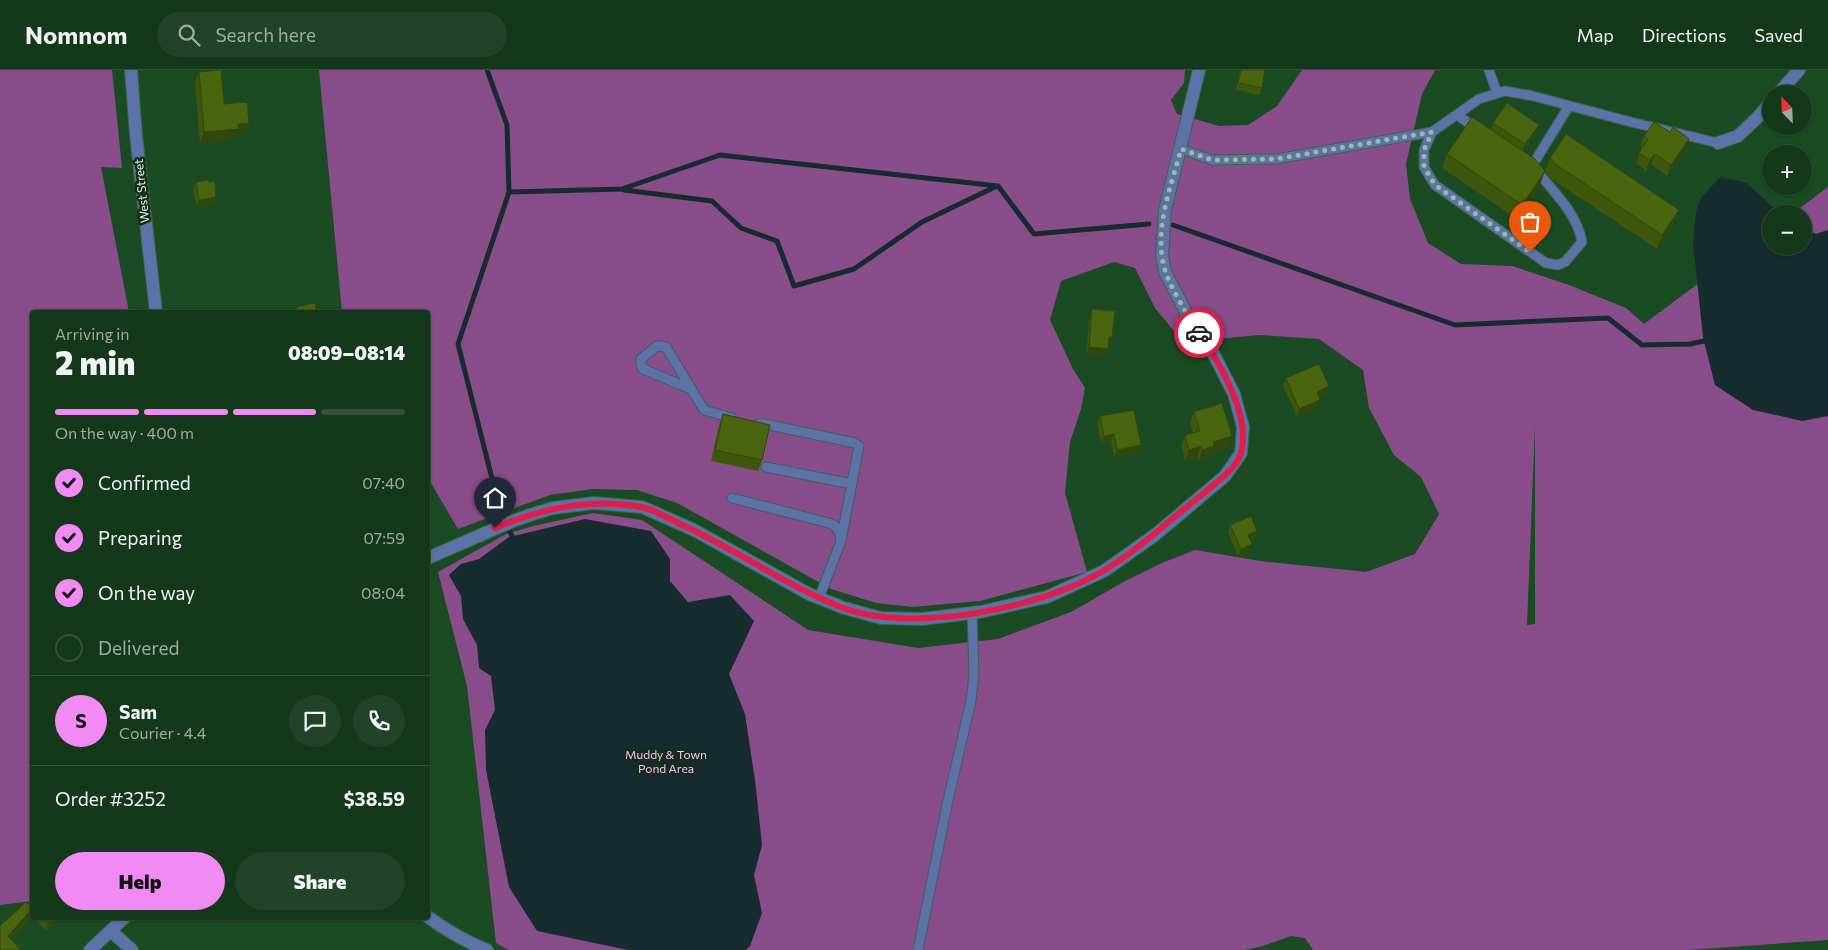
<!DOCTYPE html>
<meta charset="utf-8">
<style>
body{margin:0;font-family:Commissioner,sans-serif;background:#214327;color:#f1f3f6;height:100vh;display:flex;flex-direction:column;font-size:19px;white-space:nowrap}
*{box-sizing:border-box;margin:0}
p{font-size:16px;color:#9daca2}
.icon{flex:none;width:28px;height:28px;fill:none;stroke:currentColor;stroke-width:2;stroke-linecap:round;stroke-linejoin:round}
.map{position:relative;flex:1;overflow:hidden}
.sheet{position:absolute;left:30px;top:240px;width:400px;height:610px;display:flex;flex-direction:column;background:#14381a;border-radius:5px;box-shadow:0 1px 4px #0004,0 0 0 1px #335239}
.sheet>*{flex:none}
.needle{width:32px;rotate:337deg}
.tools{position:absolute;left:1762px;top:15px;display:grid;gap:10px}
.tools a{display:grid;place-items:center;width:50px;height:50px;border-radius:50%;background:#14381a;box-shadow:0 1px 4px #0004,0 0 0 1px #335239;font-size:25px}
.pin{position:absolute;display:grid;place-items:center;width:42px;height:42px;color:#fff;margin:-51px -21px;border-radius:50% 50% 50% 0;rotate:-45deg;box-shadow:0 0 5px #0007}
.pin .icon{rotate:45deg}
.courier{position:absolute;display:grid;place-items:center;width:50px;height:50px;margin:-25px;border:4px solid #e11d48;border-radius:50%;background:#fff;color:#222;box-shadow:0 1px 6px #0007}
.summary em{font-style:normal;font-weight:800}
.summary div{display:flex;flex-direction:column-reverse}
.summary{display:flex;align-items:center;justify-content:space-between;height:85px;padding:0 25px}
h1{font-size:32px;font-weight:800;line-height:38px}
.bar{display:grid;grid-template-columns:repeat(4,1fr);gap:8px 5px;align-content:center;height:60px;padding:0 25px}
.bar i{height:6px;border-radius:4px;background:#335239}
.bar .active{background:#f28af3}
.bar p{grid-column:span 4}
.line{display:flex;align-items:center;gap:12px;padding:0 25px;border-top:1px solid #335239}
.line div{flex:1}
.round{display:grid;place-items:center;flex:none;width:52px;height:52px;border-radius:26px;background:#214327}
ol{padding:0 25px;list-style:none}
li{display:flex;align-items:center;gap:15px;height:55px}
li p{margin-inline-start:auto}
li .icon{padding:5px;border-radius:50%;background:#f28af3;color:#111;stroke-width:4}
li:last-child{color:#9daca2}
li i{width:28px;height:28px;border:2px solid #335239;border-radius:50%}
.cta{display:flex;gap:10px;margin-top:auto;padding:10px 25px}
.cta a{flex:1;height:58px;border-radius:30px;background:#f28af3;color:#111;font-size:20px;font-weight:800;line-height:58px;text-align:center}
.cta a+a{background:#214327;color:#f1f3f6}
header{display:flex;align-items:center;gap:30px;box-sizing:border-box;height:70px;padding:0 25px;background:#14381a;border-bottom:1px solid #335239}
header strong{font-size:24px}
nav{display:flex;gap:28px;margin-inline-start:auto;font-size:18px}
.search{width:350px;height:45px;background:#214327;display:flex;align-items:center;gap:12px;box-sizing:border-box;padding:0 18px;border-radius:28px;color:#9daca2;font-size:19px}
.map>svg:first-child{display:block}
.green{fill:#8a4d8b;fill-rule:evenodd}
.water{fill:#172c2f}
.lines{fill:none;stroke-linecap:round;stroke-linejoin:round}
.stream{stroke:#172c2f;stroke-width:5}
.service-casing{stroke:#3a6741;stroke-width:11}
.minor-casing{stroke:#3a6741;stroke-width:14}
.tertiary-casing{stroke:#3a6741;stroke-width:14}
.service{stroke:#5c72a9;stroke-width:9}
.minor{stroke:#5c72a9;stroke-width:12}
.tertiary{stroke:#5c72a9;stroke-width:12}
.wall{fill:#3f570d}
.shaded-wall{fill:#33470a}
.building{fill:#49650f;stroke:#33470a}
.done{stroke:#9abc9e;stroke-width:5;stroke-dasharray:0 9}
.route{stroke:#e11d48;stroke-width:6}
.labels{text-anchor:middle;stroke-width:5;stroke-linejoin:round;paint-order:stroke}
.street-label{font-size:12px;fill:#dff9e0;stroke:#172c1a}
.park-label{font-size:12px;fill:#fcc0fb;stroke:#172c1a}
</style>
<header>
<strong>Nomnom</strong>
<div class="search"><svg class="icon" aria-label="search" viewBox="0 0 24 24"><circle cx="10" cy="10" r="6"/><path d="M15 15l6 6"/></svg>Search here</div>
<nav><a>Map</a><a>Directions</a><a>Saved</a></nav>
</header>
<div class="map">
<svg width="1828" height="880" viewBox="0 0 1828 880">
<rect width="100%" height="100%" fill="#1b4b23"/>
<path class="green" d="M0,0H112L122,98L101,97L129,242H32V831L0,835Z
M319,0H1185L1184,13L1171,30L1177,44L1219,56L1248,55L1277,36L1302,0H1435L1422,24L1406,94L1410,129L1428,173L1461,194L1512,196L1569,215L1626,238L1644,254L1771,159V176H1804V144H1792L1828,117V870L1688,880H1313L1305,868L1291,866L1263,876L1245,880H509L496,873L467,616L438,502L506,464L533,456L593,443L642,450L808,560L918,578L998,569L1071,542L1125,511L1162,493L1195,480L1260,491L1366,502L1415,484L1439,444L1421,407L1394,385L1369,338L1363,300L1319,269L1259,265L1183,272L1155,238L1135,198L1114,192L1061,211L1050,250L1073,299L1085,318L1081,339L1070,372L1065,423L1087,502L980,531L912,537L876,533L831,519L677,433L637,420L593,419L550,425L458,459L428,408V242H342ZM1535,355V554L1527,555V554Z"/>
<path class="water" d="M1720,107L1747,113L1780,144H1771V176H1804V158L1816,164L1828,160V346L1802,351L1753,340L1715,315L1703,267L1693,172L1696,142L1701,128Z
M585,449L651,461L670,489V511L688,532L730,525L754,551L729,604L745,644L755,710L762,775L754,805L762,843L750,876L746,880H628L537,861L509,817L486,700L485,660L495,640L491,606L479,598L477,575L463,549L461,526L449,505L461,494L479,489L509,467Z"/>
<g class="lines">
<path class="stream" d="M487,0L507,55L509,122L458,274L500,440
M624,120L712,131L741,158L777,171L794,216L854,199L922,152L997,116
M509,122L622,119L720,85L998,116L1034,164L1149,154
M1173,155L1455,255L1608,248L1642,275L1690,274L1709,270
M510,462L515,472"/>
<defs>
<path id="service" d="M1489,0L1497,23
M1457,45L1477,59
M1181,79L1212,90L1276,89L1432,62
M1532,96L1569,36
M1535,99C1553,121 1577,143 1582,172L1565,192L1558,195L1546,193L1435,115L1424,97V80L1432,62L1479,29L1505,21L1533,26L1627,51L1718,73
M691,319L643,299L641,294V289L657,276L666,277L704,340L732,348
M760,353L855,373L859,376L841,471
M766,397L852,414
M732,428L829,453C838,456 841,463 841,471L819,528
M918,880L948,730L971,631L974,604L972,543"/>
<path id="minor" d="M1778,24L1799,0
M1718,73L1738,66L1757,48L1771,32
M428,488L513,451L533,444L553,438L594,433L642,437L694,460L809,524L844,538L881,548L922,549L980,542L1047,527L1104,501L1155,465L1225,406L1241,383L1243,357L1234,324L1213,283L1193,256L1165,202L1162,185L1165,140L1199,0
M111,861L132,880"/>
<path id="tertiary" d="M131,0L136,65L156,242
M428,847C446,860 466,872 487,880
M90,880L124,848"/>
</defs>
<use href="#service" class="service-casing"/>
<use href="#minor" class="minor-casing"/>
<use href="#tertiary" class="tertiary-casing"/>
<use href="#service" class="service"/>
<use href="#minor" class="minor"/>
<use href="#tertiary" class="tertiary"/>
</g>
<path class="wall" d="M1240,0H1265L1262,18L1259,25L1236,20Z
M199,2L224,34L249,53L245,63L237,64L235,69L200,73L195,13Z
M1493,53L1539,55L1536,62L1523,81L1540,115L1517,149L1442,98L1447,84L1491,59Z
M1644,66L1685,79L1667,106L1651,94L1646,101L1636,93L1639,83L1642,78L1640,77Z
M1550,88L1674,153L1657,179L1550,108L1545,102Z
M196,112H209L216,127L213,134L197,137L193,119Z
M1547,138L1542,151L1531,168L1520,161L1525,147Z
M1092,239L1112,267L1110,275H1108V279L1105,286L1086,285L1090,246Z
M1286,308L1329,316L1326,324L1319,327L1320,330L1317,337L1297,346L1283,316Z
M1194,342L1232,366L1228,377L1212,382L1210,387L1199,390L1197,387L1185,390L1181,376L1185,365L1193,363L1190,352Z
M723,344L762,390L758,401L711,391L719,355Z
M1100,346L1141,375L1138,382L1114,387L1111,371L1101,373L1097,353Z
M1230,455L1257,461L1255,468L1250,470L1249,482L1238,487L1228,462Z
M32,838V848H58L46,860L31,846L0,880Z"/>
<path class="shaded-wall" d="M249,53L245,63L237,64L235,69L200,73L204,62L238,54Z
M1539,55L1536,62L1522,82L1525,74Z
M1689,69L1685,79L1667,106L1671,95Z
M1655,84L1651,94L1646,101L1650,90Z
M1545,101L1540,115L1517,149L1522,135Z
M216,127L213,134L197,137L199,130Z
M1547,138L1542,151L1531,168L1536,154Z
M1679,140L1674,153L1657,179L1662,165Z
M1109,267H1112L1110,275L1106,274Z
M1089,277L1108,279L1105,286L1086,285Z
M1329,316L1326,324L1314,329L1317,322Z
M1320,330L1317,337L1297,346L1299,339Z
M1114,364L1111,371L1101,373L1104,366Z
M1232,366L1228,377L1212,382L1210,387L1199,390L1202,380L1213,372Z
M1141,375L1138,382L1114,387L1117,380Z
M1201,376L1197,387L1185,390L1189,380Z
M1257,461L1255,468L1245,472L1248,465Z
M1252,474L1249,482L1238,487L1241,479Z
M32,839L30,846L6,873L8,866Z
M54,848H58L46,860L48,853Z"/>
<path class="building" d="M221,0L224,34L247,32L249,53L238,54L239,59L204,62L199,2Z
M1241,0H1265L1262,18L1238,13Z
M1507,33L1539,55L1525,74L1493,53Z
M1472,47L1535,89L1545,101L1522,135L1447,84Z
M1654,52L1670,62L1673,57L1689,69L1671,95L1655,84L1650,90L1639,83L1648,69L1644,66Z
M1566,64L1679,140L1662,165L1555,94L1550,88Z
M209,110V112L215,111L216,127L199,130L196,112Z
M1536,130L1547,138L1536,154L1525,147Z
M315,233L317,242H298L297,237Z
M1092,239L1115,241L1112,267H1109L1108,279L1089,277Z
M1319,294L1329,316L1317,322L1320,330L1299,339L1286,308Z
M1222,333L1232,366L1213,372L1214,376L1202,380L1201,376L1189,380L1185,365L1200,361L1194,342Z
M1134,340L1141,375L1117,380L1114,364L1104,366L1100,346Z
M723,344L770,355L762,390L715,380Z
M1251,446L1257,461L1248,465L1252,474L1241,479L1230,455Z
M26,832L32,838V839L8,866L20,879L19,880H0V856Z
M42,848H54L48,853Z"/>
<g class="lines">
<path class="done" d="M1199,263L1193,256C1185,239 1170,217 1165,200C1153,161 1171,117 1181,79L1212,90L1276,89L1432,62L1424,80V97L1435,115L1530,182"/>
<path class="route" d="M495,458C540,439 591,427 641,437C654,439 668,448 680,454C736,479 786,516 843,538C912,564 1041,538 1103,501C1125,488 1146,471 1165,455C1182,440 1200,427 1217,412C1226,405 1238,394 1241,383C1252,348 1219,291 1199,263"/>
</g>
<g class="labels">
<g class="street-label">
<text transform="translate(142 121) rotate(-96)" y="4">West Street</text>
</g>
<g class="park-label">
<text x="666" y="689">Muddy &amp; Town<tspan x="666" dy="14">Pond Area</tspan></text>
</g>
</g>
</svg>
<div class="tools">
<a><svg class="needle" viewBox="-14 -14 28 28"><path d="M0-13l5 13h-10z" fill="#e53935"/><path d="M0 13l5-13h-10z" fill="#9daca2"/></svg></a>
<a>+</a>
<a>−</a>
</div>
<div class="pin" style="left:1530px;top:182px;background:#ea580c"><svg class="icon" aria-label="bag" viewBox="0 0 24 24"><path d="M5 8h14l-1 12H6zM9 8a3 3 0 0 1 6 0"/></svg></div>
<div class="pin" style="left:495px;top:458px;background:#1f2937"><svg class="icon" aria-label="home" viewBox="0 0 24 24"><path d="M3 11l9-7 9 7M6 9v11h12V9"/></svg></div>
<div class="courier" style="left:1199px;top:263px"><svg class="icon" aria-label="car" viewBox="0 0 24 24"><path d="M5 17H2v-5l4-1 3-4h7l3 4 3 1v5h-3M9 17h6M6 11h13"/><circle cx="7" cy="17" r="2"/><circle cx="17" cy="17" r="2"/></svg></div>
<section class="sheet">
<div class="summary"><div><h1>2 min</h1><p>Arriving in</p></div><em>08:09–08:14</em></div>
<div class="bar"><i class="active"></i><i class="active"></i><i class="active"></i><i></i><p>On the way · 400 m</p></div>
<ol>
<li><svg class="icon" aria-label="check" viewBox="0 0 24 24"><path d="M5 12l5 5 9-10"/></svg>Confirmed<p>07:40</p></li>
<li><svg class="icon" aria-label="check" viewBox="0 0 24 24"><path d="M5 12l5 5 9-10"/></svg>Preparing<p>07:59</p></li>
<li><svg class="icon" aria-label="check" viewBox="0 0 24 24"><path d="M5 12l5 5 9-10"/></svg>On the way<p>08:04</p></li>
<li><i></i>Delivered</li>
</ol>
<div class="line" style="height:90px"><b class="round" style="background:#f28af3;color:#111">S</b><div><b>Sam</b><p>Courier · 4.4</p></div><a class="round"><svg class="icon" aria-label="chat" viewBox="0 0 24 24"><path d="M4 5h16v11H9l-5 4z"/></svg></a><a class="round"><svg class="icon" aria-label="phone" viewBox="0 0 24 24"><path d="M5 4h4l2 5-3 2q2 4 5 5l2-3 5 2v4C11 20 4 13 5 4z"/></svg></a></div>
<div class="line" style="height:65px"><div>Order #3252</div><b>$38.59</b></div>
<div class="cta"><a>Help</a><a>Share</a></div>
</section>
</div>
